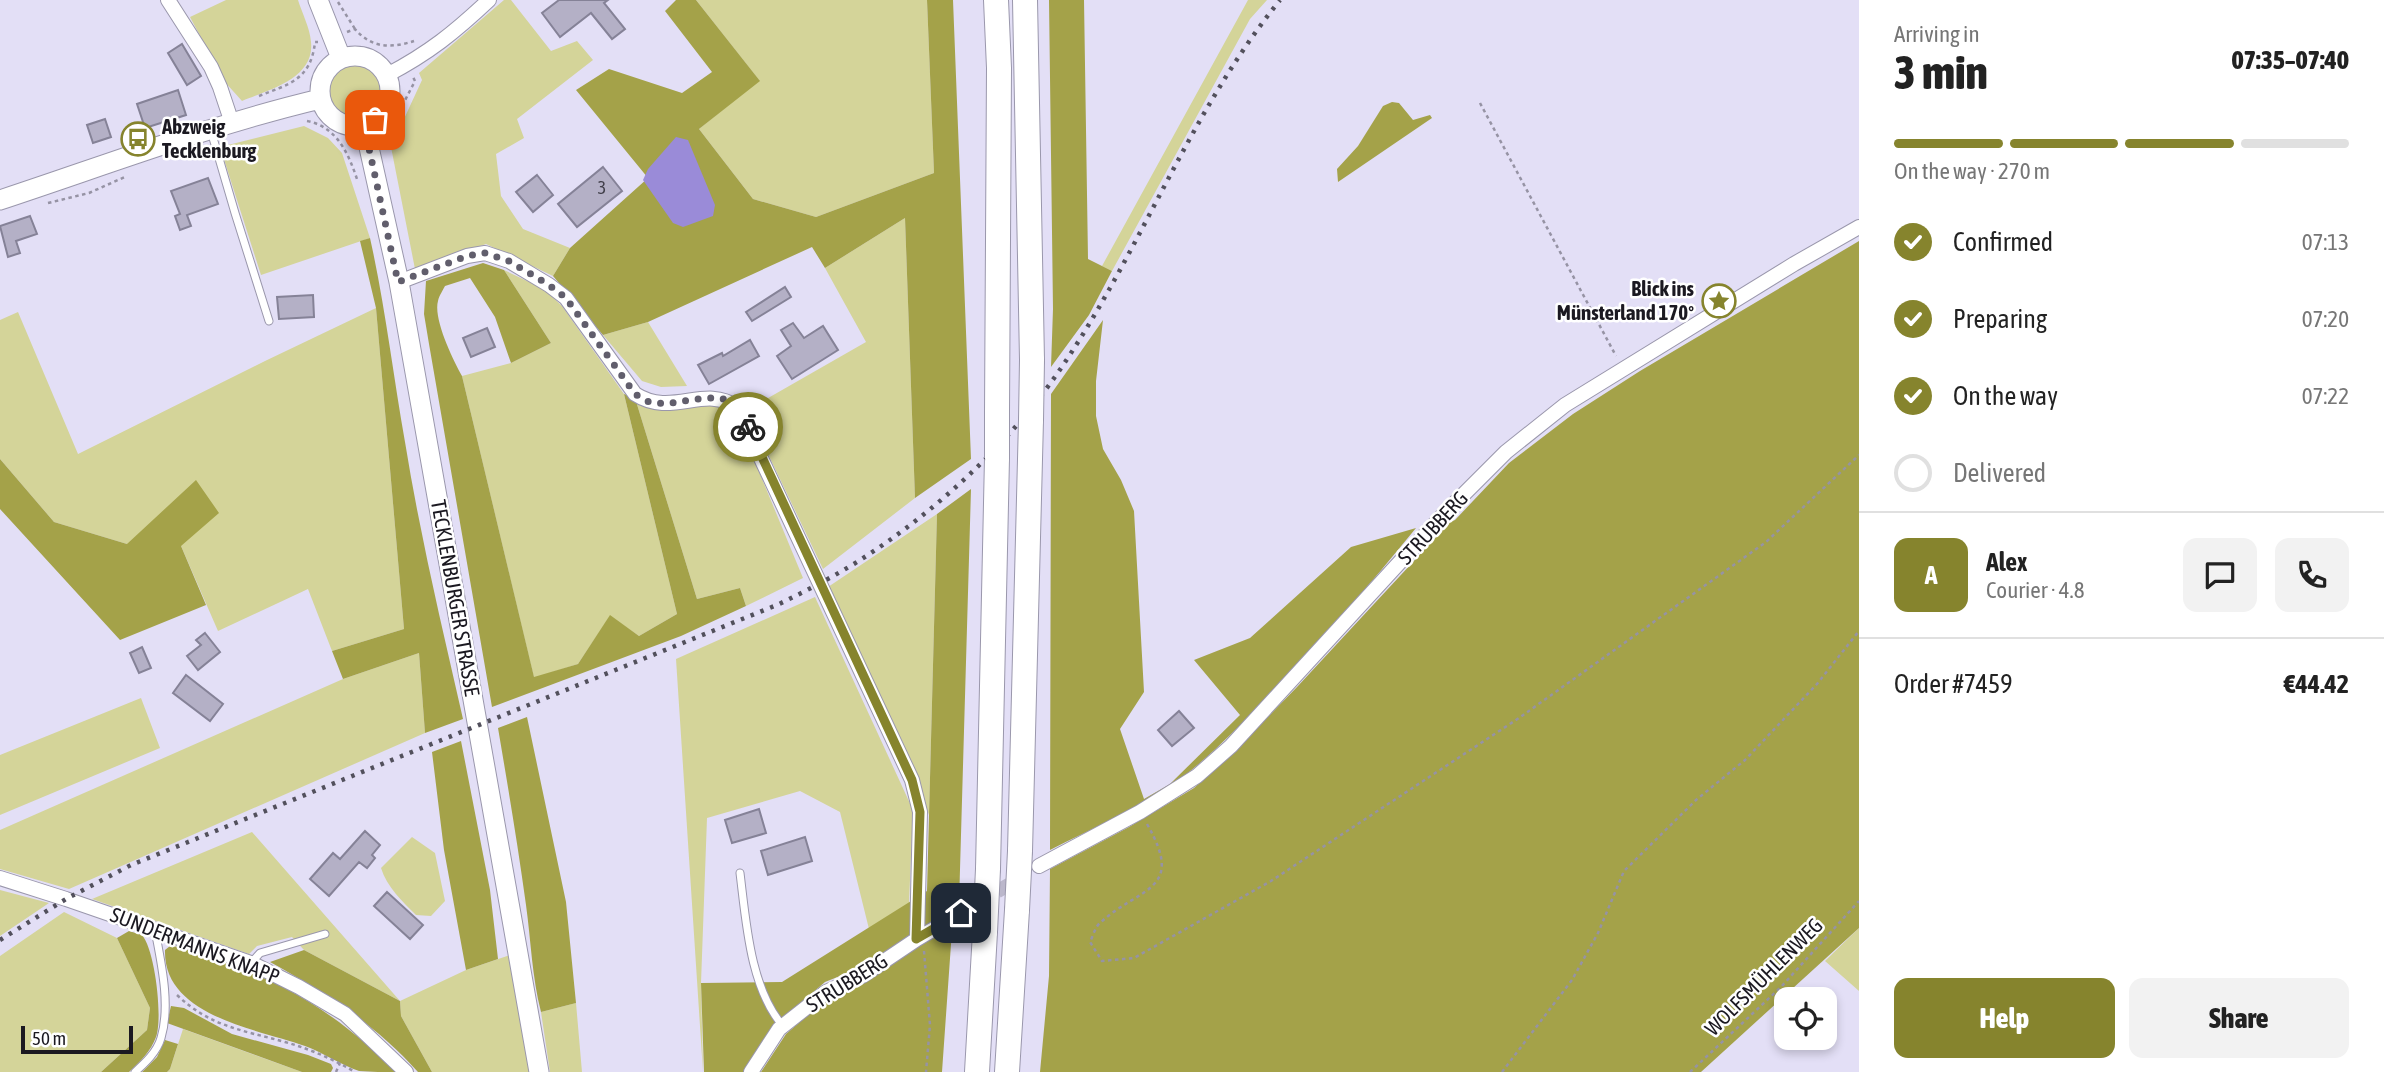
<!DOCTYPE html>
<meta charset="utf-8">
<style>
body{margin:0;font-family:"Asap Condensed",sans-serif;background:#f2f2f2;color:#222;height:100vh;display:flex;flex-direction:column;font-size:26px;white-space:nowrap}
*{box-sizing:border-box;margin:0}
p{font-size:23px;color:#767676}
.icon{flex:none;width:38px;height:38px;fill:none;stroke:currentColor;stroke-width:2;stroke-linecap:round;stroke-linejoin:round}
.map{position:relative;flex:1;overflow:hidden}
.details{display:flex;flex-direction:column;background:#fff;width:525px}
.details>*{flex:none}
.buttons{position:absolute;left:1774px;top:987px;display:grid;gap:14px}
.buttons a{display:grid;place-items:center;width:63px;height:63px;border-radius:14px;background:#fff;box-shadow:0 4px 10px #0003;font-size:35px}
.scale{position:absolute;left:21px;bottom:18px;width:112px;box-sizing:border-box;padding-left:7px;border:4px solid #1b1921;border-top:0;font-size:19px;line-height:24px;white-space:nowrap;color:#1b1921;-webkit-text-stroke:5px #fff;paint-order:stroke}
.pin{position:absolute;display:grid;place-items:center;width:60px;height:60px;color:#fff;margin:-30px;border-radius:14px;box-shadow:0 4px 10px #0006}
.courier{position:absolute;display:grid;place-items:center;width:70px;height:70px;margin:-35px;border:5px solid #86842d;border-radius:50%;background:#fff;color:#222;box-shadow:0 2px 9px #0007}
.summary em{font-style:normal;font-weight:800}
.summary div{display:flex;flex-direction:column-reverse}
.summary{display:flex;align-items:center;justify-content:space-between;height:119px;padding:0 35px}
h1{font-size:46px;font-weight:800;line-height:52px}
.bar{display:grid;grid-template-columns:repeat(4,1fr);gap:10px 7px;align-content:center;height:84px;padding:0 35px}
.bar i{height:9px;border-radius:5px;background:#e0e0e0}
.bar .active{background:#86842d}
.bar p{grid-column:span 4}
.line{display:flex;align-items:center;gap:18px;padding:0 35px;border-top:2px solid #e0e0e0}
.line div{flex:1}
.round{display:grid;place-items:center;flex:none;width:74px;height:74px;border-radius:14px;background:#f2f2f2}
ol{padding:0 35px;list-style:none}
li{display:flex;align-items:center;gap:21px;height:77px}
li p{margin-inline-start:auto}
li .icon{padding:7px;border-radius:50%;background:#86842d;color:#fff;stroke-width:4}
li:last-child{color:#767676}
li i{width:38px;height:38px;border:4px solid #e0e0e0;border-radius:50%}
.action{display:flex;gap:14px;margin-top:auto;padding:14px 35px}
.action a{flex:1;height:80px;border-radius:14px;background:#86842d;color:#fff;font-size:28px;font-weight:800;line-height:80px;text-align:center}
.action a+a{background:#f2f2f2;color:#222}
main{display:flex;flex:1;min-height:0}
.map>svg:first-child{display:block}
.green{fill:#d4d499}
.forest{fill:#a4a249}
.water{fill:#9a8bd8}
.building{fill:#b4b0c6;stroke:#858297;stroke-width:2}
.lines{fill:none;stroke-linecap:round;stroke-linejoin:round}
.street-tunnel{stroke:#bbb7cb;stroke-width:14;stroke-dasharray:14 7;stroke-linecap:butt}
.lane-casing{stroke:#9a97ac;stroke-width:9}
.street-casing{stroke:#9a97ac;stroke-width:16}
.secondary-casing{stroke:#9a97ac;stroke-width:21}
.highway-casing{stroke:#9a97ac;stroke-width:26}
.path{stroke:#9693a4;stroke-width:2.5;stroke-dasharray:3.5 3.5;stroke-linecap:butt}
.lane{stroke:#fff;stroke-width:7}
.street{stroke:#fff;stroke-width:14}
.secondary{stroke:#fff;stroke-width:19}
.highway{stroke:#fff;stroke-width:24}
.rail{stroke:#52505c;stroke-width:4.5;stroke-dasharray:3.5 7;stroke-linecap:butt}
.highway-bridge-casing{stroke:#9a97ac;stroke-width:26;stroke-linecap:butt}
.highway-bridge{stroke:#fff;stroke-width:24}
.done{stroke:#615e6c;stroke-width:7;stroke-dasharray:0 12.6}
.route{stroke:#86842d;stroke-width:9}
.labels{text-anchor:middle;stroke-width:5;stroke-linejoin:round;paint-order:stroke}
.number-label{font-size:18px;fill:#413f4a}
.poi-label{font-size:21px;font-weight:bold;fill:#1b1921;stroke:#fff;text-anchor:start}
.street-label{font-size:21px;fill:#1b1921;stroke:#fff}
</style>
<main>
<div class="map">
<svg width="1859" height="1072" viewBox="0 0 1859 1072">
<rect width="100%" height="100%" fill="#e3dff6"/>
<path class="green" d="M226,0H298C302,13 310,28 311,42C315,79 268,90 242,101L224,81L190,17Z
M504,0H511L551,51L577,41L593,60L517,119L524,138L496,154L501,196L523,229L570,248L553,276L486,244L415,269L391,147L422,80L419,73Z
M696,0H927L934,173L816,217L753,199L699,129L759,80Z
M1248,0H1267L1250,19L1112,271L1102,266Z
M327 91a27 27 0 1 1 54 0a27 27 0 1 1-54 0Z
M304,126L328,138L342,153L370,238L261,275L220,147Z
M905,218L915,498L823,569L747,410L866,342L825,268Z
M504,270L544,289L562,306L624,394L677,614L639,636L610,616L578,664L534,678L462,376L511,363L551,343Z
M376,308L404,629L332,651L308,589L218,631L181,546L127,544L54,522L0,459V320L18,312L78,454L265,361Z
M648,322L687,386L661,387L642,381L603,335Z
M635,398L700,406H720L736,416L803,578L746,606L740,588L697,599Z
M937,514L929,815L902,741L828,587Z
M815,597L913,810L909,903L869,929L840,812L800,791L707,818L701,983L703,1072L676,659Z
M419,653L425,733L69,889L0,869V830L343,679Z
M141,698L160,748L0,815V755Z
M252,832L400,1001L466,970L510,955L529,1072H432L401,1016L400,1001L304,950L292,937L257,946L249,954L92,899Z
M412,837L435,853L445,901L431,916L416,915C402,901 387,887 381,868Z
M0,890L49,903L0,936Z
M64,912L117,938L150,1008L147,1030L101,1072H0V956Z
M1859,928V991L1825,961Z
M576,1003L582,1072H550L541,1012Z
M183,1029L302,1072H167L170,1069Z"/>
<path class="forest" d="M676,0H696L760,81L699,129L753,199L816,217L934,173L927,0H953L971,459L915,498L905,218L825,268L812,247L648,322L603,335L553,276L570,248L648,178L576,90L609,69L682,93L712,72L665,11Z
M1049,0H1084L1088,259L1112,271L1089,315L1051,367L1053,309Z
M1392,102L1399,103L1413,120L1430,115L1432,118L1338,182L1337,169L1358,146L1383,106Z
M370,238C385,305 393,374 405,442C420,535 442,627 463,719L425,733L419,653L343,679L332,651L404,629L376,308L360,241Z
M1859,241V928L1701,1072H1040L1049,976L1050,869L1129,827L1194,788L1230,756L1297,687L1450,522L1455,520L1509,463L1573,414L1640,371Z
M483,263L504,270L551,343L511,363L495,317L470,278L445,286C443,290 439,296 438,301C433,319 453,360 462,376L534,677L578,664L610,615L639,636L677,614L624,394L635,398L697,599L740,588L746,606L681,636L492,707L429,344L424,314L426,281Z
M1103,320L1096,381V416L1103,449L1121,480L1134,511L1144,692L1120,729L1144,799L1170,784L1240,715L1194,660L1250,638L1351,547L1416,528C1367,588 1317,646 1264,701C1235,730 1206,761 1173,784C1135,811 1090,829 1050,850L1051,394Z
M0,459L54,522L127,544L196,480L219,513L181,546L206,605L120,640L0,509Z
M971,489L959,904L860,968L825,982L773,1027L745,1072H704L701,983L782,982L927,891L937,514Z
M527,717L566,902L576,1003L541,1012C532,977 531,941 526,905C518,846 508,787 498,728Z
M461,741L490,890L498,959L466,970L444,850L432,752Z
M943,930H952L942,1072H761L786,1034L829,997Z
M129,931L142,935C155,950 163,1018 156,1037C151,1051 140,1062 129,1072H101L147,1030L150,1008L117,938Z
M170,946L180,947C215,960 252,971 285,988C327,1010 363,1039 397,1072C386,1072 370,1072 359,1071C341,1065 324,1053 305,1046C259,1029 163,1017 165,950Z
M304,950L400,1001L401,1016L432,1072H418C376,1025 326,993 270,962Z
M171,1006L184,1008L232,1034L308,1055L331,1064L333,1068L331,1072H302L167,1023Z
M165,1040L178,1044L170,1069L167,1072H142L157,1057Z"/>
<path class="water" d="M676,137L688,140L715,205L713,216L683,227L673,223L643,180L648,169Z"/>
<path class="building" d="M559,0H608L604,3L625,29L612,39L591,13L560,37L542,13Z
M182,44L201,76L187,85L168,53Z
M178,90L186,115L145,128L137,104Z
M105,119L111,137L93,143L87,125Z
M603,167L622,191L577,227L558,204Z
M537,175L553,195L533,212L516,192Z
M208,178L218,204L187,215L191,226L180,230L175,216L180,214L171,191Z
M30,216L37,234L16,241L20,253L8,257L0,226Z
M785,287L791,297L752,321L746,312Z
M313,295L314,317L279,319L277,297Z
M793,323L804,338L823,326L838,350L792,379L777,356L791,346L781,330Z
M487,328L495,347L471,357L463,338Z
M750,340L759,356L709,384L698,365L722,353L723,356Z
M205,633L220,652L198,670L187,656L201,645L196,640Z
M142,647L151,668L139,673L130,653Z
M186,675L223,704L210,721L173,693Z
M1179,711L1194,728L1172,746L1158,730Z
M759,809L766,833L732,843L725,820Z
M365,831L380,845L372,855L375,858L367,868L359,862L329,896L310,879L333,853L340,859Z
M805,837L812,861L768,875L761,851Z
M387,892L423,925L410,939L374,906Z"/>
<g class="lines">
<path class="street-tunnel" d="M961,913L1020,878"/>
<defs>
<path id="lane" d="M211,131L235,213L269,321
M740,873C746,921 750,988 783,1026
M251,963L260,953L325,934
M135,1072C145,1063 157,1052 161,1038C171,1005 161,962 155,930"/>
<path id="street" d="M168,0L211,67L220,87L232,123
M387,75C429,53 455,32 489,0
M399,282L467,256L485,253L509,261L549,285L566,298L635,394C672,418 704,384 737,407L912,780L920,812L917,939
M1039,866L1140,812L1197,776L1231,746L1444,514L1506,452L1565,405L1794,264L1859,227
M0,878L66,899L251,963L299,987L345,1014L406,1072
M751,1072L779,1029L826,992L862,976L917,939L961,913"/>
<path id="secondary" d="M318,0L341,58
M320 91a35 35 0 1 1 70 0a35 35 0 1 1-70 0Z
M364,125L399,282L539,1072
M0,200C106,165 211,125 320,99"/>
<path id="highway" d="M996,0L999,68L997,413
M1025,0L1032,360
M1020,851L1031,420
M988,869L997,458
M977,1072L985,932
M1007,1072L1017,910"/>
</defs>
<use href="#lane" class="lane-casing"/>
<use href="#street" class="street-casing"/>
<use href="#secondary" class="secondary-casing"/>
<use href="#highway" class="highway-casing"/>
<path class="path" d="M338,2L355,29
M347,32L355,29C372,49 392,48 414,41
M259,96C289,84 311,80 315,42H318
M1480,103L1616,356
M307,121C338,127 349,155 358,182
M387,145L401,108L415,81L412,75
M48,203L89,193L127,176
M1147,824C1186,892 1140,886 1100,923C1095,927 1093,936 1090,942L1102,961L1134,958L1271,881L1519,718L1766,542L1859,455
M924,951L930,1025L926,1072
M177,995C211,1027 242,1030 285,1042C310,1049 333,1059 355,1072
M336,1072L340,1063
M1502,1072L1572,980L1598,933L1624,871L1696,800L1745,760L1817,684L1859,631
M1690,1072L1781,987L1859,901"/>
<use href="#lane" class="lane"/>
<use href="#street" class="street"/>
<use href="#secondary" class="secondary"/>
<use href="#highway" class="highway"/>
<path class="rail" d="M0,940L66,899L131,865L777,605C804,592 831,578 857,562C933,514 1005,448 1057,374C1140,254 1188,114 1280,0"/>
<defs>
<path id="highway-bridge" d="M1031,420L1032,360
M997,458V413
M1017,910L1020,851
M985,932L988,869"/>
</defs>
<use href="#highway-bridge" class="highway-bridge-casing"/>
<use href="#highway-bridge" class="highway-bridge"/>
</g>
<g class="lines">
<path class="done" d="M375,120L364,125L398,282L467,256L485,253L509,261L549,285L566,298L635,394C640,397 645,401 650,402C676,409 718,386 737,407C742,413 745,421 748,427"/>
<path class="route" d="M748,427L912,780L920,812L916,939L961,913"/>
</g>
<defs>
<symbol id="bus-ring" viewBox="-11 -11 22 22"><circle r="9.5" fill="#fff" stroke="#86842d" stroke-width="1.5"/><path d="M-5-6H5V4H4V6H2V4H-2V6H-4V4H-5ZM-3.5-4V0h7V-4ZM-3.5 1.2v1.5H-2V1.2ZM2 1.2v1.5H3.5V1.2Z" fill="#86842d"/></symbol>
<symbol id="sight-ring" viewBox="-11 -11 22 22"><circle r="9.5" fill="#fff" stroke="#86842d" stroke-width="1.5"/><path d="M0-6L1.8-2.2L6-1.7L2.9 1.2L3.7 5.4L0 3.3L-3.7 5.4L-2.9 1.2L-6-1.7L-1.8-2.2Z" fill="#86842d"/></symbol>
</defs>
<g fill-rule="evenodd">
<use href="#bus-ring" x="119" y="120" width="38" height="38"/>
<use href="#sight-ring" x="1700" y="282" width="38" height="38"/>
</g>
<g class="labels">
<g class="number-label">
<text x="602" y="194">3</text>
</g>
<g class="poi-label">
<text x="162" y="134">Abzweig<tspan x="162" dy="24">Tecklenburg</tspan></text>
<text x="1694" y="296" text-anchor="end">Blick ins<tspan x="1694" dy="24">Münsterland 170°</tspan></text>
</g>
<g class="street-label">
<text transform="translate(1433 528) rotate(-47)" y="7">STRUBBERG</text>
<text transform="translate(455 598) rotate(80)" y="7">TECKLENBURGER STRASSE</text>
<text transform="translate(195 946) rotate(21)" y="7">SUNDERMANNS KNAPP</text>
<text transform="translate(1764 977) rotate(-45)" y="7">WOLFSMÜHLENWEG</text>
<text transform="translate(847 983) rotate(-32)" y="7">STRUBBERG</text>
</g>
</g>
</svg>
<div class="buttons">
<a><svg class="icon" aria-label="locate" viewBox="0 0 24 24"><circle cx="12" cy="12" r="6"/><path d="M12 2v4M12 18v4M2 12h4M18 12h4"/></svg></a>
</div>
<div class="scale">50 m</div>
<div class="pin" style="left:375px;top:120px;background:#ea580c"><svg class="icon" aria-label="bag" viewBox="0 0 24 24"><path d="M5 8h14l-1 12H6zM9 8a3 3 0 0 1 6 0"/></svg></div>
<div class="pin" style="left:961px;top:913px;background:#1f2937"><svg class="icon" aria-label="home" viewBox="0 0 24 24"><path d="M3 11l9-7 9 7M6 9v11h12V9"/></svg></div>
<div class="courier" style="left:748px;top:427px"><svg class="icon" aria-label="bike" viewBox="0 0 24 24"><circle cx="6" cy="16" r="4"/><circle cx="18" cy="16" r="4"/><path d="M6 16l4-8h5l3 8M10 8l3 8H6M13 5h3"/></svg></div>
</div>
<section class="details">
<div class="summary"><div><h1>3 min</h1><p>Arriving in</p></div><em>07:35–07:40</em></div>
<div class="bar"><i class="active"></i><i class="active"></i><i class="active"></i><i></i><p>On the way · 270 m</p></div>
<ol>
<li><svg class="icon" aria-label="check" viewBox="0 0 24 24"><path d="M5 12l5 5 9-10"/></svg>Confirmed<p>07:13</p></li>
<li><svg class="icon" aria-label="check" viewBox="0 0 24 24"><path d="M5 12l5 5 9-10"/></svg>Preparing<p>07:20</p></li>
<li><svg class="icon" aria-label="check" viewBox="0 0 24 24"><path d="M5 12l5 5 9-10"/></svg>On the way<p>07:22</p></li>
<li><i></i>Delivered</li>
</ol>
<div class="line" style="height:126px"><b class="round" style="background:#86842d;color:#fff">A</b><div><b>Alex</b><p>Courier · 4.8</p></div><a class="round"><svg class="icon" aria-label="chat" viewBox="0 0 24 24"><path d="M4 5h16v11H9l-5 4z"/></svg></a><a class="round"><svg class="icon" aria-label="phone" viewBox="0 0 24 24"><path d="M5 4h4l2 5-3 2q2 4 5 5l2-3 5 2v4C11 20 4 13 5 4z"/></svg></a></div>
<div class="line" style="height:91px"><div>Order #7459</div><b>€44.42</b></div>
<div class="action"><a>Help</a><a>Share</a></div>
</section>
</main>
